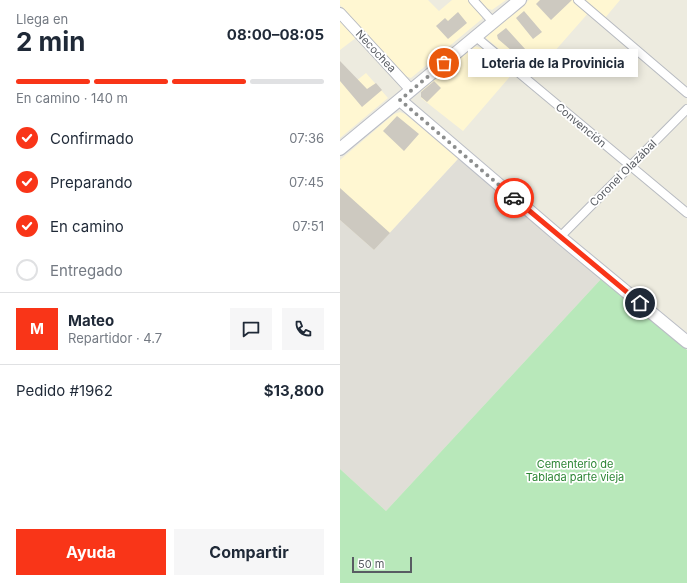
<!DOCTYPE html>
<html lang="es">
<meta charset="utf-8">
<style>
body{margin:0;font-family:Inter,sans-serif;background:#f6f6f7;color:#1f2937;height:100vh;display:flex;flex-direction:column;font-size:15px;white-space:nowrap}
*{box-sizing:border-box;margin:0}
p{font-size:13px;color:#747a83}
.icon{flex:none;width:22px;height:22px;fill:none;stroke:currentColor;stroke-width:2;stroke-linecap:round;stroke-linejoin:round}
.map{position:relative;flex:1;overflow:hidden}
.details{display:flex;flex-direction:column;background:#fff;width:340px}
.details>*{flex:none}
.scale{position:absolute;left:12px;bottom:10px;width:60px;box-sizing:border-box;padding-left:4px;border:2px solid #585c62;border-top:0;font-size:11px;line-height:14px;white-space:nowrap;color:#585c62;-webkit-text-stroke:3px #fff;paint-order:stroke}
.pin{position:absolute;display:grid;place-items:center;width:34px;height:34px;color:#fff;margin:-17px;border:2px solid #fff;border-radius:50%;box-shadow:0 1px 4px #0007}
.courier{position:absolute;display:grid;place-items:center;width:40px;height:40px;margin:-20px;border:3px solid #f93518;border-radius:50%;background:#fff;color:#222;box-shadow:0 1px 5px #0007}
.bubble{position:absolute;height:28px;border-radius:0px;background:#fff;box-shadow:0 2px 10px #0003;font-size:13px;font-weight:700;line-height:28px;text-align:center}
.head em{font-style:normal;font-weight:700}
.head div{display:flex;flex-direction:column-reverse}
.head{display:flex;align-items:center;justify-content:space-between;height:68px;padding:0 16px}
h1{font-size:26px;font-weight:700;line-height:30px}
.bar{display:grid;grid-template-columns:repeat(4,1fr);gap:6px 4px;align-content:center;height:48px;padding:0 16px}
.bar i{height:5px;border-radius:3px;background:#e0e1e3}
.bar .current{background:#f93518}
.bar p{grid-column:span 4}
.line{display:flex;align-items:center;gap:10px;padding:0 16px;border-top:1px solid #e0e1e3}
.line div{flex:1}
.round{display:grid;place-items:center;flex:none;width:42px;height:42px;border-radius:0px;background:#f6f6f7}
ol{padding:0 16px;list-style:none}
li{display:flex;align-items:center;gap:12px;height:44px}
li p{margin-inline-start:auto}
li .icon{padding:4px;border-radius:50%;background:#f93518;color:#fff;stroke-width:4}
li:last-child{color:#747a83}
li i{width:22px;height:22px;border:2px solid #e0e1e3;border-radius:50%}
.primary-button{display:flex;gap:8px;margin-top:auto;padding:8px 16px}
.primary-button a{flex:1;height:46px;border-radius:0px;background:#f93518;color:#fff;font-size:16px;font-weight:700;line-height:46px;text-align:center}
.primary-button a+a{background:#f6f6f7;color:#1f2937}
main{display:flex;flex:1;min-height:0}
.map>svg:first-child{display:block}
.commercial{fill:#fff7d2}
.industrial{fill:#e0ded7}
.green{fill:#b8e8ba}
.building{fill:#cdc9c0}
.lines{fill:none;stroke-linecap:round;stroke-linejoin:round}
.minor-casing{stroke:#b7bac0;stroke-width:10}
.tertiary-casing{stroke:#b7bac0;stroke-width:12}
.secondary-casing{stroke:#babdc5;stroke-width:14}
.minor{stroke:#fff;stroke-width:8}
.tertiary{stroke:#fff;stroke-width:10}
.secondary{stroke:#fff;stroke-width:12}
.done{stroke:#8c8e8e;stroke-width:4;stroke-dasharray:0 7.2}
.route{stroke:#f93518;stroke-width:5}
.labels{text-anchor:middle;stroke-width:3.5;stroke-linejoin:round;paint-order:stroke}
.street-label{font-size:11px;fill:#585c62;stroke:#fff}
.park-label{font-size:11px;fill:#2c8534;stroke:#fff}
</style>
<main>
<section class="details">
<div class="head"><div><h1>2 min</h1><p>Llega en</p></div><em>08:00–08:05</em></div>
<div class="bar"><i class="current"></i><i class="current"></i><i class="current"></i><i></i><p>En camino · 140 m</p></div>
<ol>
<li><svg class="icon" aria-label="check" viewBox="0 0 24 24"><path d="M5 12l5 5 9-10"/></svg>Confirmado<p>07:36</p></li>
<li><svg class="icon" aria-label="check" viewBox="0 0 24 24"><path d="M5 12l5 5 9-10"/></svg>Preparando<p>07:45</p></li>
<li><svg class="icon" aria-label="check" viewBox="0 0 24 24"><path d="M5 12l5 5 9-10"/></svg>En camino<p>07:51</p></li>
<li><i></i>Entregado</li>
</ol>
<div class="line" style="height:72px"><b class="round" style="background:#f93518;color:#fff">M</b><div><b>Mateo</b><p>Repartidor · 4.7</p></div><a class="round"><svg class="icon" aria-label="chat" viewBox="0 0 24 24"><path d="M4 5h16v11H9l-5 4z"/></svg></a><a class="round"><svg class="icon" aria-label="phone" viewBox="0 0 24 24"><path d="M5 4h4l2 5-3 2q2 4 5 5l2-3 5 2v4C11 20 4 13 5 4z"/></svg></a></div>
<div class="line" style="height:52px"><div>Pedido #1962</div><b>$13,800</b></div>
<div class="primary-button"><a>Ayuda</a><a>Compartir</a></div>
</section>
<div class="map">
<svg width="347" height="583" viewBox="0 0 347 583">
<rect width="100%" height="100%" fill="#edebdf"/>
<path class="commercial" d="M0,0H88L99,11L112,0H130L142,13V19L71,78L65,76L0,5Z
M139,0H166L152,10L146,8Z
M189,0H235L250,11L192,77L146,38V34Z
M244,0H280L265,18Z
M0,18L17,37L0,50Z
M134,46L144,49L173,73L123,131L81,98V89L130,47Z
M0,64L16,81L26,73L48,98L0,138Z
M60,112L65,114L119,158L34,250L0,220V160L54,114Z"/>
<path class="industrial" d="M119,158L262,278L46,511L0,469V220L34,250Z"/>
<path class="green" d="M262,278L347,350V583H0V469L46,511Z"/>
<path class="building" d="M200,0H232L211,20L196,4Z
M184,11L202,32L193,39L176,18Z
M118,12L127,23L108,39L96,26L105,18L108,21Z
M166,28L186,50L179,57L158,39L157,35Z
M0,61L27,89L36,83L42,90L22,107L0,81Z
M94,81L101,88L87,102L81,97V92Z
M57,116L79,134L64,151L43,131Z
M0,188L50,233L34,250L0,220Z"/>
<g class="lines">
<defs>
<path id="minor" d="M133,0L153,22
M238,0L347,93
M136,37L347,213
M220,237L347,109"/>
<path id="tertiary" d="M0,13L71,90"/>
<path id="secondary" d="M60,100L220,237L347,342
M0,149L180,0"/>
</defs>
<use href="#minor" class="minor-casing"/>
<use href="#tertiary" class="tertiary-casing"/>
<use href="#secondary" class="secondary-casing"/>
<use href="#minor" class="minor"/>
<use href="#tertiary" class="tertiary"/>
<use href="#secondary" class="secondary"/>
</g>
<g class="lines">
<path class="done" d="M104,63L60,100L174,198"/>
<path class="route" d="M174,198L300,303"/>
</g>
<g class="labels">
<g class="street-label">
<text transform="translate(36 51) rotate(47)" y="4">Necochea</text>
<text transform="translate(241 125) rotate(40)" y="4">Convención</text>
<text transform="translate(283 173) rotate(-45)" y="4">Coronel Olazábal</text>
</g>
<g class="park-label">
<text x="235" y="468">Cementerio de<tspan x="235" dy="13">Tablada parte vieja</tspan></text>
</g>
</g>
</svg>
<div class="scale">50 m</div>
<div class="pin" style="left:104px;top:63px;background:#ea580c"><svg class="icon" aria-label="bag" viewBox="0 0 24 24"><path d="M5 8h14l-1 12H6zM9 8a3 3 0 0 1 6 0"/></svg></div>
<div class="pin" style="left:300px;top:303px;background:#1f2937"><svg class="icon" aria-label="home" viewBox="0 0 24 24"><path d="M3 11l9-7 9 7M6 9v11h12V9"/></svg></div>
<div class="courier" style="left:174px;top:198px"><svg class="icon" aria-label="car" viewBox="0 0 24 24"><path d="M5 17H2v-5l4-1 3-4h7l3 4 3 1v5h-3M9 17h6M6 11h13"/><circle cx="7" cy="17" r="2"/><circle cx="17" cy="17" r="2"/></svg></div>
<div class="bubble" style="left:128px;top:49px;width:170px">Loteria de la Provinicia</div>
</div>
</main>
